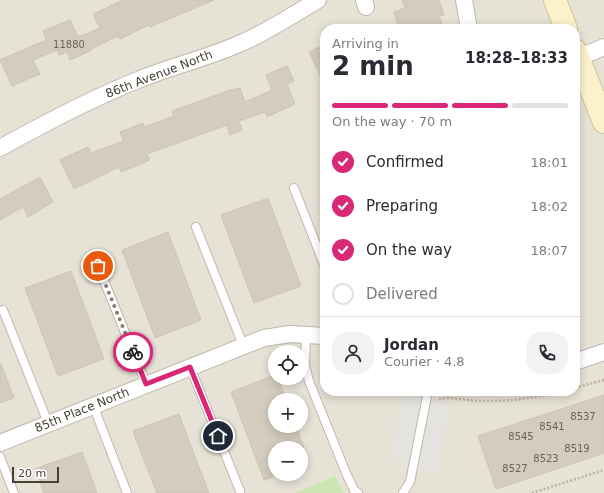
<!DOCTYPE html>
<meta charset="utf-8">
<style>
body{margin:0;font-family:"DejaVu Sans",sans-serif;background:#f2f2f3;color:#2b2b33;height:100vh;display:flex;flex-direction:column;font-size:15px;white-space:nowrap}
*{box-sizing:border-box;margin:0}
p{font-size:13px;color:#7c7c81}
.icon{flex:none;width:22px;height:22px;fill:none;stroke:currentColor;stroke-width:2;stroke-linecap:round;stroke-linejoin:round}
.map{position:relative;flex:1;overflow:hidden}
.drawer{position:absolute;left:320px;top:24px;width:260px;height:372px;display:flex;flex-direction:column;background:#fff;border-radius:16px;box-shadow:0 2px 10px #0003}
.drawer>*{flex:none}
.tools{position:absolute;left:268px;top:345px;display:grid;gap:8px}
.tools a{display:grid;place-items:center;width:40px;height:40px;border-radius:50%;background:#fff;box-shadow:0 2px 10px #0003;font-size:20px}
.scale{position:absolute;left:12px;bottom:10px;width:47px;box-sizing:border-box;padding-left:4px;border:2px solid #464137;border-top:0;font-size:11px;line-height:14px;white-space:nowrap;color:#464137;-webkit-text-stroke:3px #fff;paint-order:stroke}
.pin{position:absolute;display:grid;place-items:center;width:34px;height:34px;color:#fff;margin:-17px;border:2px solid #fff;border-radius:50%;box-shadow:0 1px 4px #0007}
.courier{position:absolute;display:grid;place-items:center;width:40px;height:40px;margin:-20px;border:3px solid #db2777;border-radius:50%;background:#fff;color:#222;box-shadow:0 1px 5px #0007}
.summary em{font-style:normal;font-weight:700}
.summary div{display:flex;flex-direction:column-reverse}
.summary{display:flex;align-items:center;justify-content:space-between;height:68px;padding:0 12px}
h1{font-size:26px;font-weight:700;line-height:30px}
.bar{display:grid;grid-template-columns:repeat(4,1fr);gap:6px 4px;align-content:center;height:48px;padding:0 12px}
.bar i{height:5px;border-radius:3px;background:#e1e1e2}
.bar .active{background:#db2777}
.bar p{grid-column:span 4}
.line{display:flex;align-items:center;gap:10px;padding:0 12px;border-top:1px solid #e1e1e2}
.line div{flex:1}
.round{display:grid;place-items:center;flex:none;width:42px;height:42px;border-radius:16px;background:#f2f2f3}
ol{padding:0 12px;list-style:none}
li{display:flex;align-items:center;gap:12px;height:44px}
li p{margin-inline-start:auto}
li .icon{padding:4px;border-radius:50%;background:#db2777;color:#fff;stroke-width:4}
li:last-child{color:#7c7c81}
li i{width:22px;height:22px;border:2px solid #e1e1e2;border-radius:50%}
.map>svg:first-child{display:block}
.residential{fill:#e7e2d6;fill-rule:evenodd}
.green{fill:#cde5b3}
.parking{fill:#e5e3e0}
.building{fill:#d4ccbe;stroke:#cec4b2}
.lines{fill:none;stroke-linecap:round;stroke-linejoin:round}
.lane-casing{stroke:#beb8ab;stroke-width:10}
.street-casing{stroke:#beb8ab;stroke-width:18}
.secondary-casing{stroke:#d0c49a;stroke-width:24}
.path{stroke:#bfb49d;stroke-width:2.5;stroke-dasharray:2 2;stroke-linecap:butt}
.lane{stroke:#fff;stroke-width:8}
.street{stroke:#fff;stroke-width:16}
.secondary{stroke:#fbf1ca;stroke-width:22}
.done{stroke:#837e75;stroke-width:4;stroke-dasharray:0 7.2}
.route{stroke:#db2777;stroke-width:5}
.labels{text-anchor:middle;stroke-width:3;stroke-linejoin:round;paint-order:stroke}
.number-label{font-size:10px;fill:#6a6459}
.street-label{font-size:12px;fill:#464137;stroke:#fff}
</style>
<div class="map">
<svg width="604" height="493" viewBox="0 0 604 493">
<rect width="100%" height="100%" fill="#f3f0e8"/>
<path class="residential" d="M0,0H604V493H344L335,476L294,493H0ZM325,29H575V391H325ZM275,352H301V378H275ZM275,400H301V426H275ZM275,448H301V474H275Z"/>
<path class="green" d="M335,476L344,493H294Z"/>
<path class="parking" d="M403,395L449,404L437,472L404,468L405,461L391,458Z"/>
<path class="building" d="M123,0H214L150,27L149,25L120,39L118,36L91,49L92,50L70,60L67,52L59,55L57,50L33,60L40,74L12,86L0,60L46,40L43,31L70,20L78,37L100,28L93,14Z
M402,0H439L444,15L439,16L442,24L427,29H399L394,12L405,8Z
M325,44V86L309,52Z
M287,66L294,81L287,84L295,104L267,117L265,112L239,121L242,130L230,135L227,125L147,154L150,160L121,172L119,167L74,189L60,160L88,147L91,153L123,141L120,132L143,123L144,127L174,116L172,111L233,89V90L240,88L245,102L272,90L266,75Z
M40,177L53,202L28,217L23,207L0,220V199Z
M268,198L301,286L254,303L221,215Z
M168,232L201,320L155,338L122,250Z
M71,271L104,359L58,376L25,288Z
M0,364H1L14,398L0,403Z
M275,375V378H278L286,400H275V426H296L304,448H275V476L264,480L231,392Z
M604,395V453L496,489L478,436Z
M179,414L187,436L209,493H157L137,442L133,431Z
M82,452L97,493H44L35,469Z"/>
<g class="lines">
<defs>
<path id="lane" d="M294,188L325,267
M196,227L243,345
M98,266L146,384
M3,310L48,423
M306,334L305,365L309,381L346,473L354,490L358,493
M190,367L240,491
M93,405L127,493
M0,457L14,493
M403,493L410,482L428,391"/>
<path id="street" d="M364,0L366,7
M464,0L469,29
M575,59L604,47
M0,148C45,123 90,99 138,80C172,66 208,58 241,43C268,32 292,15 318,0
M575,362L604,352
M0,443L264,338L290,334L325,336"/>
<path id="secondary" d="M555,0L566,29
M575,50L604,122"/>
</defs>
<use href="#lane" class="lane-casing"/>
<use href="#street" class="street-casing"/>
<use href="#secondary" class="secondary-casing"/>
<path class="path" d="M575,388L604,380
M439,399C450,396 469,401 482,401C509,402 538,397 564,391
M532,493L604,470"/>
<use href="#lane" class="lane"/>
<use href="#street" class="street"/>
<use href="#secondary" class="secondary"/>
</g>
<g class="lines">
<path class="done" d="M98,266L133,352"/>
<path class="route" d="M133,352L146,384L190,367L218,436"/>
</g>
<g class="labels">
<g class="number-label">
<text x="69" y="48">11880</text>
<text x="583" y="420">8537</text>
<text x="552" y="430">8541</text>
<text x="521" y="440">8545</text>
<text x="577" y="452">8519</text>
<text x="546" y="462">8523</text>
<text x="515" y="472">8527</text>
</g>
<g class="street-label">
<text transform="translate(159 74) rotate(-21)" y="4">86th Avenue North</text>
<text transform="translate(82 410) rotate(-22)" y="4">85th Place North</text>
</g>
</g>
</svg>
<div class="tools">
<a><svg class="icon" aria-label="locate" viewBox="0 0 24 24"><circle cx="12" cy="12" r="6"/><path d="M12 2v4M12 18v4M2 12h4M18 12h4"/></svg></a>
<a>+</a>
<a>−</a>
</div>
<div class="scale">20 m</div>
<div class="pin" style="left:98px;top:266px;background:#ea580c"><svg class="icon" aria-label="bag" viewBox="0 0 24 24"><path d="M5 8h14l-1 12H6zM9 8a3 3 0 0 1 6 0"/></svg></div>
<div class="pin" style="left:218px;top:436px;background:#1f2937"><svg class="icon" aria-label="home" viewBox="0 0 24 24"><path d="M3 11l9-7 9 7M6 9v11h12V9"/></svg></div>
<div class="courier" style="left:133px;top:352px"><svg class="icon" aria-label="bike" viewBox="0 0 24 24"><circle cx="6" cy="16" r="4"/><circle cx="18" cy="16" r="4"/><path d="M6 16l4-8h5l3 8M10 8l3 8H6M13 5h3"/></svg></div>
<section class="drawer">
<div class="summary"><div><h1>2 min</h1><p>Arriving in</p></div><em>18:28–18:33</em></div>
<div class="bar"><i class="active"></i><i class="active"></i><i class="active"></i><i></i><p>On the way · 70 m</p></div>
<ol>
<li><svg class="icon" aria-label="check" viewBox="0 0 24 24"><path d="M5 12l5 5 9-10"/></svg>Confirmed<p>18:01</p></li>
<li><svg class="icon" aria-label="check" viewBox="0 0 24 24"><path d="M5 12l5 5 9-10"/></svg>Preparing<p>18:02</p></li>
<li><svg class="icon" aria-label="check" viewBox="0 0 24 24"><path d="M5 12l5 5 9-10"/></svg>On the way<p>18:07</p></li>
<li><i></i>Delivered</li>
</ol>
<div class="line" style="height:72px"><a class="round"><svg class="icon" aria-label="person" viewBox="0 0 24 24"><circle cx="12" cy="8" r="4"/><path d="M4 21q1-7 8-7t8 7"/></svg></a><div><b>Jordan</b><p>Courier · 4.8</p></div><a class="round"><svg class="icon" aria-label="phone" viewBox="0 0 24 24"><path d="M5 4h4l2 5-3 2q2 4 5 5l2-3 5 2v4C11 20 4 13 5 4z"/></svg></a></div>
</section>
</div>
